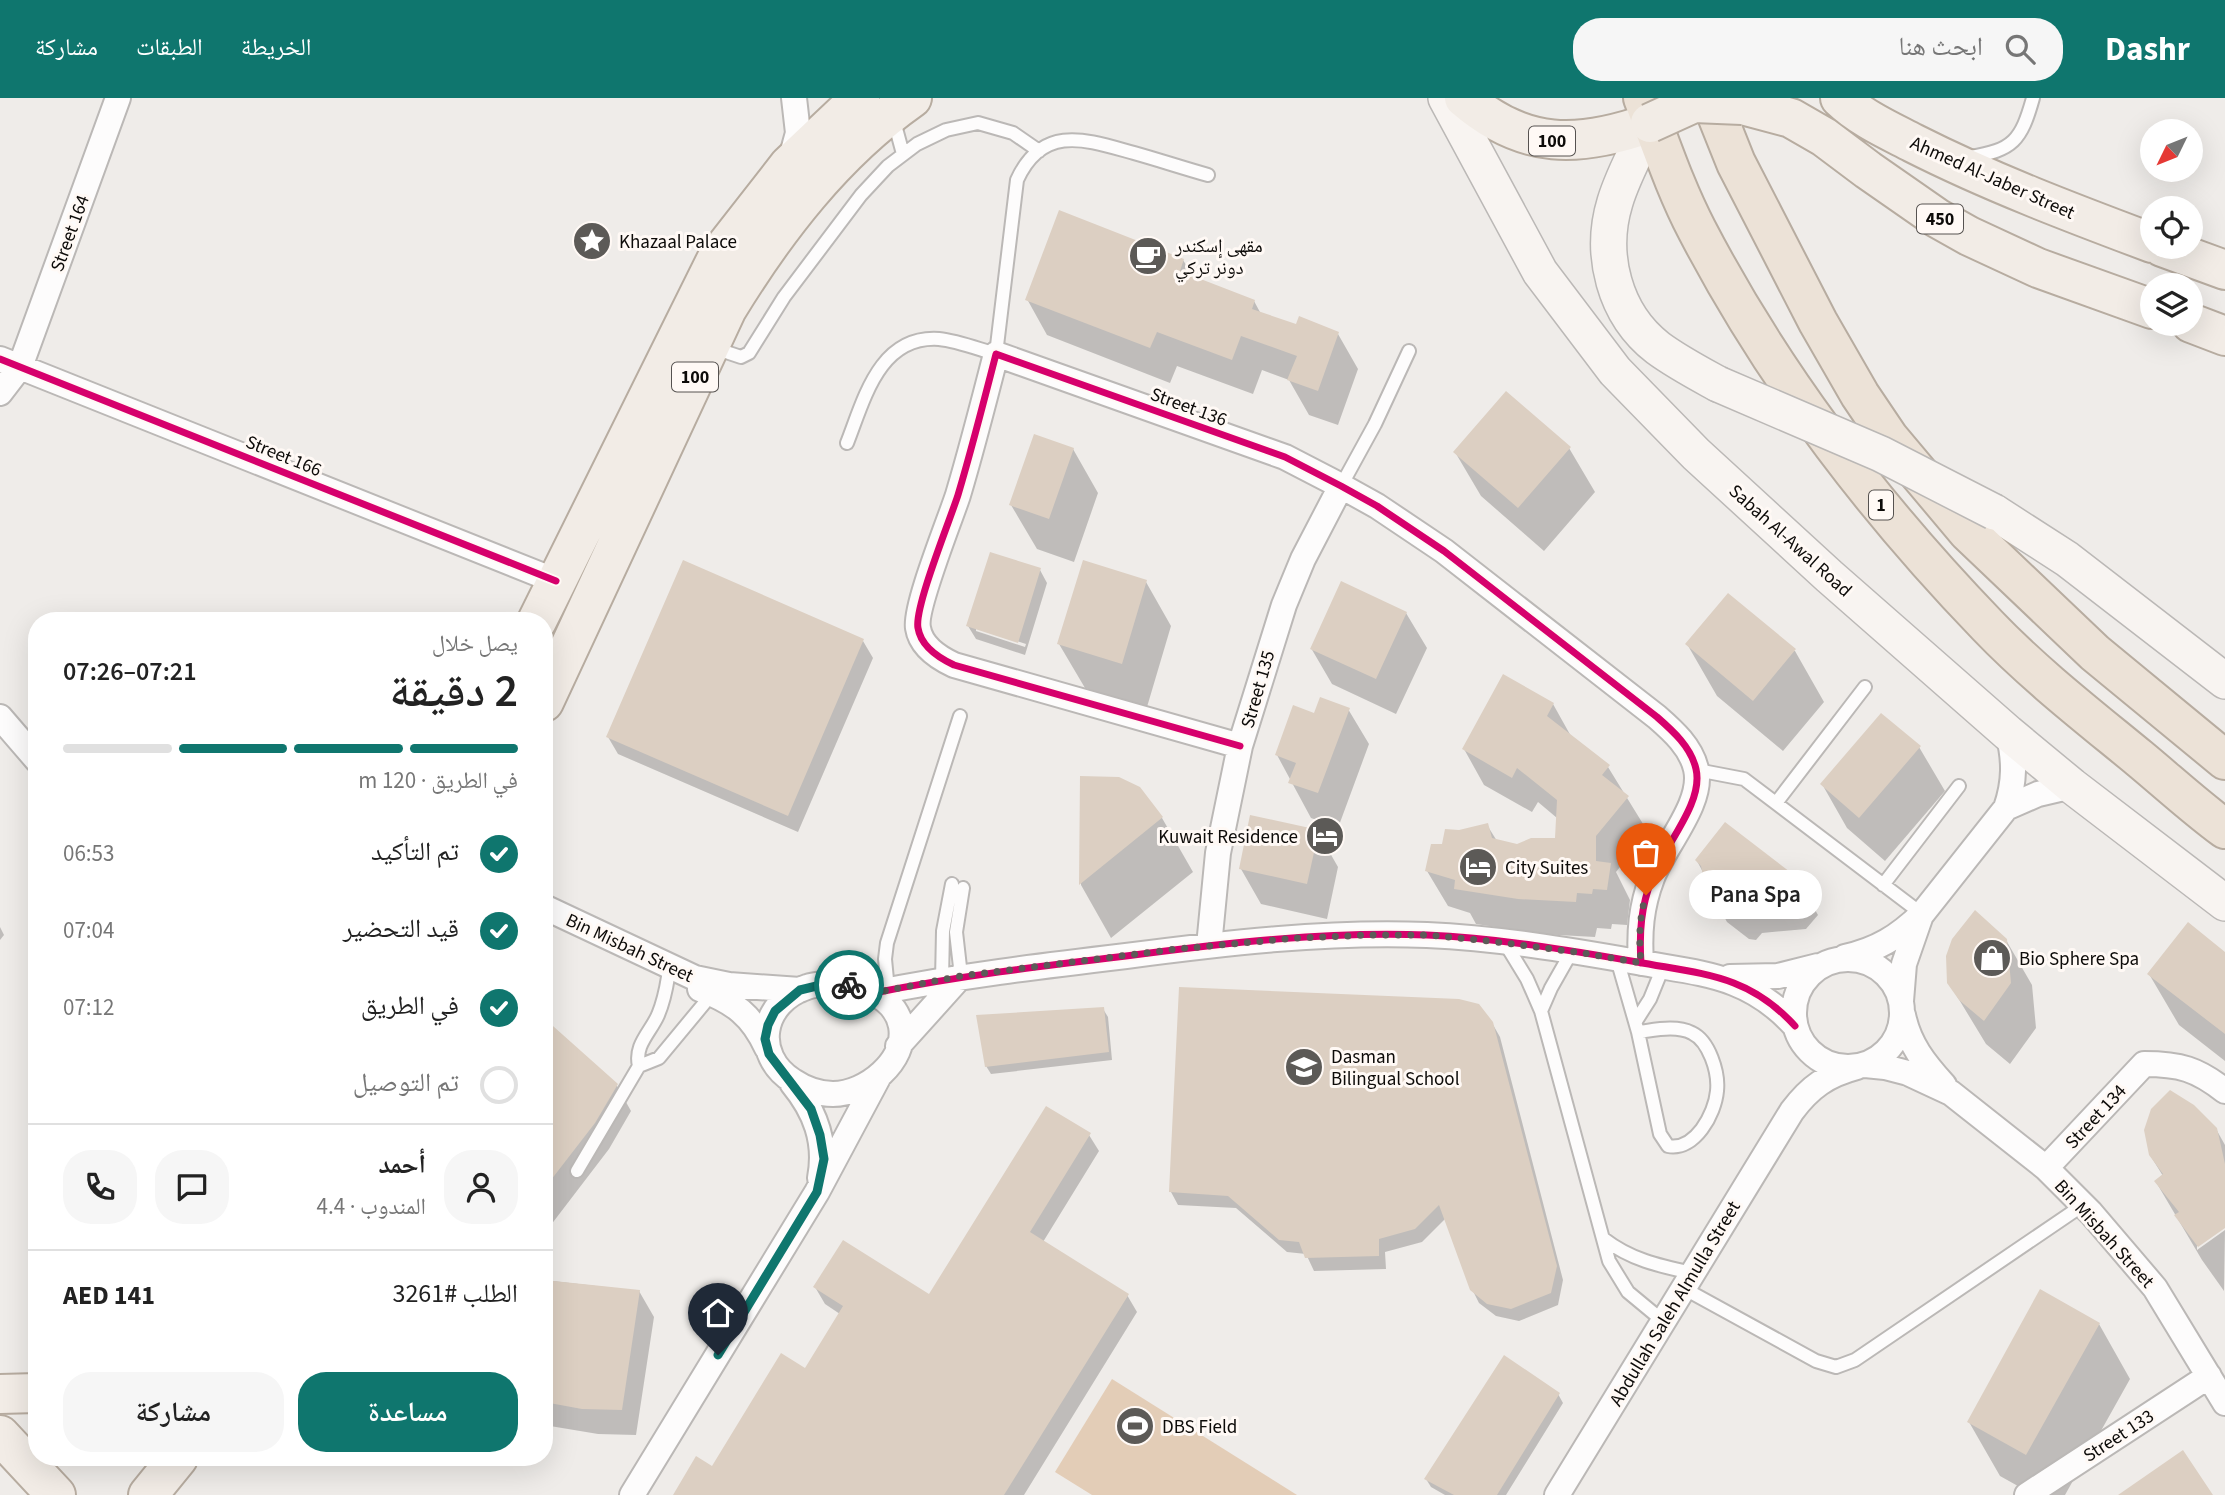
<!DOCTYPE html>
<html lang="ar">
<meta charset="utf-8">
<style>
body{margin:0;font-family:"Source Sans 3","Noto Naskh Arabic",sans-serif;background:#f6f6f6;color:#222;direction:rtl;height:100vh;display:flex;flex-direction:column;font-size:26px;white-space:nowrap}
*{box-sizing:border-box;margin:0}
p{font-size:23px;color:#767676}
.icon{flex:none;width:38px;height:38px;fill:none;stroke:currentColor;stroke-width:2;stroke-linecap:round;stroke-linejoin:round}
.map{position:relative;flex:1;overflow:hidden;direction:ltr}
.details{position:absolute;left:28px;top:514px;width:525px;height:854px;display:flex;flex-direction:column;background:#fff;border-radius:28px;box-shadow:0 7px 28px #0002;direction:rtl}
.details>*{flex:none}
.needle{width:46px;rotate:227deg}
.controls{position:absolute;left:2140px;top:21px;display:grid;gap:14px}
.controls a{display:grid;place-items:center;width:63px;height:63px;border-radius:50%;background:#fff;box-shadow:0 7px 28px #0002;font-size:35px}
.pin{position:absolute;display:grid;place-items:center;width:60px;height:60px;color:#fff;margin:-72px -30px;border-radius:50% 50% 50% 0;rotate:-45deg;box-shadow:0 0 7px #0007}
.pin .icon{rotate:45deg}
.courier{position:absolute;display:grid;place-items:center;width:70px;height:70px;margin:-35px;border:5px solid #0f766e;border-radius:50%;background:#fff;color:#222;box-shadow:0 2px 9px #0007}
.bubble{position:absolute;height:49px;border-radius:24px;background:#fff;box-shadow:0 7px 28px #0002;font-size:23px;font-weight:600;line-height:49px;text-align:center;direction:rtl}
.overview em{font-style:normal;font-weight:600}
.overview div{display:flex;flex-direction:column-reverse}
.overview{display:flex;align-items:center;justify-content:space-between;height:119px;padding:0 35px}
h1{font-size:46px;font-weight:600;line-height:52px}
.bar{display:grid;grid-template-columns:repeat(4,1fr);gap:10px 7px;align-content:center;height:84px;padding:0 35px}
.bar i{height:9px;border-radius:5px;background:#e0e0e0}
.bar .current{background:#0f766e}
.bar p{grid-column:span 4}
.line{display:flex;align-items:center;gap:18px;padding:0 35px;border-top:2px solid #e0e0e0}
.line div{flex:1}
.round{display:grid;place-items:center;flex:none;width:74px;height:74px;border-radius:28px;background:#f6f6f6}
ol{padding:0 35px;list-style:none}
li{display:flex;align-items:center;gap:21px;height:77px}
li p{margin-inline-start:auto}
li .icon{padding:7px;border-radius:50%;background:#0f766e;color:#fff;stroke-width:4}
li:last-child{color:#767676}
li i{width:38px;height:38px;border:4px solid #e0e0e0;border-radius:50%}
.cta{display:flex;gap:14px;margin-top:auto;padding:14px 35px}
.cta a{flex:1;height:80px;border-radius:28px;background:#0f766e;color:#fff;font-size:28px;font-weight:600;line-height:80px;text-align:center}
.cta a+a{background:#f6f6f6;color:#222}
header{display:flex;align-items:center;gap:42px;box-sizing:border-box;height:98px;padding:0 35px;background:#0f766e;color:#fff}
header strong{font-size:33px}
nav{display:flex;gap:38px;margin-inline-start:auto;font-size:24px}
.search{width:490px;height:63px;background:#f6f6f6;display:flex;align-items:center;gap:18px;box-sizing:border-box;padding:0 24px;border-radius:28px;color:#767676;font-size:26px}
.map>svg:first-child{display:block}
.green{fill:#e3cdb7}
.shadow{fill:#0003;fill-rule:evenodd}
.building{fill:#dccfc2}
.lines{fill:none;stroke-linecap:round;stroke-linejoin:round}
.service-casing{stroke:#bbb8b6;stroke-width:16}
.minor-casing{stroke:#bbb8b6;stroke-width:28}
.secondary-casing{stroke:#bbb8b6;stroke-width:38}
.primary-casing{stroke:#b7aca0;stroke-width:42}
.motorway-casing{stroke:#b7aca0;stroke-width:42}
.service{stroke:#fdfcfc;stroke-width:12}
.minor{stroke:#fdfcfc;stroke-width:24}
.secondary{stroke:#f8f4f1;stroke-width:35}
.primary{stroke:#f2ece6;stroke-width:38}
.motorway{stroke:#ece2d7;stroke-width:38}
.secondary-bridge-casing{stroke:#bbb8b6;stroke-width:38;stroke-linecap:butt}
.primary-bridge-casing{stroke:#b7aca0;stroke-width:42;stroke-linecap:butt}
.secondary-bridge{stroke:#f8f4f1;stroke-width:35}
.primary-bridge{stroke:#f2ece6;stroke-width:38}
.cycleway-casing{stroke:#fff9f5;stroke-width:11}
.cycleway{stroke:#d6006c;stroke-width:7}
.done{stroke:#5c5a57;stroke-width:7;stroke-dasharray:0 12.6}
.route{stroke:#0f766e;stroke-width:9}
.labels{text-anchor:middle;stroke-width:6;stroke-linejoin:round;paint-order:stroke}
.shield{fill:#fff9f5;stroke:#565250;stroke-width:2}
.shield-label{font-size:18px;font-weight:bold;fill:#0d0b09}
.street-label{font-size:19px;fill:#0d0b09;stroke:#fff9f5}
.poi-label{font-size:19px;fill:#0d0b09;stroke:#fff9f5;text-anchor:start}
</style>
<header>
<strong>Dashr</strong>
<div class="search"><svg class="icon" aria-label="search" viewBox="0 0 24 24"><circle cx="10" cy="10" r="6"/><path d="M15 15l6 6"/></svg>ابحث هنا</div>
<nav><a>الخريطة</a><a>الطبقات</a><a>مشاركة</a></nav>
</header>
<div class="map">
<svg width="2225" height="1397" viewBox="0 0 2225 1397">
<rect width="100%" height="100%" fill="#efece9"/>
<path class="green" d="M1112,1281L1297,1397H1092L1055,1374Z"/>
<path class="shadow" d="M1183,162L1194,180L1254,203L1261,216L1297,228L1338,236L1358,271L1338,327L1309,317L1289,282L1262,272L1253,296L1177,268L1170,285L1047,237L1027,201Z
M1569,350L1595,394L1544,453L1481,398L1455,354Z
M1073,351L1098,395L1074,464L1037,451L1011,407Z
M1040,472L1047,485L1025,557L976,541L968,528ZM976,530L1026,546L1025,549L976,533Z
M1146,484L1171,528L1147,609L1085,590L1059,546Z
M1406,515L1427,550L1396,616L1332,586L1311,550Z
M863,543L873,560L798,734L618,656L608,639Z
M1687,546L1795,553L1824,604L1783,653L1717,598Z
M1553,606L1572,640L1608,669L1648,734L1616,774L1630,802L1627,827L1612,826L1611,831L1597,830L1595,839L1540,836L1476,826L1470,815L1448,808L1427,773L1444,748L1459,734L1487,727L1497,743L1517,748L1556,742L1557,720L1538,704L1532,714L1484,687L1464,651Z
M1348,611L1369,646L1338,730L1311,720L1277,657L1315,617Z
M1919,649L1945,693L1885,763L1847,730L1822,686Z
M1081,680L1162,720L1193,774L1111,840L1081,787Z
M1318,734L1338,769L1327,821L1261,806L1241,771Z
M1697,763L1798,782L1818,817L1806,831L1762,835L1756,842L1749,841L1727,824L1707,788L1704,776Z
M0,829L4,837L0,842Z
M2006,842L2032,887L2036,930L2010,966L1986,946L1949,885Z
M2225,856V963L2179,927L2149,876Z
M1103,911L1108,919L1112,962L991,976L986,968Z
M1492,925L1500,939L1563,1182L1558,1207L1519,1223L1496,1218L1479,1205L1472,1191L1446,1120L1422,1144L1385,1154L1386,1171L1314,1173L1306,1156L1287,1154L1236,1110L1178,1107L1171,1094Z
M544,928L617,988L631,1013L609,1051L544,1136Z
M2216,1031L2225,1047V1127L2197,1148V1152L2225,1132L2224,1193L2202,1162L2156,1084L2163,1078L2150,1057Z
M1089,1037L1099,1053L1043,1144L1127,1197L1137,1214L1024,1397H675L713,1370L806,1272L840,1216L825,1206L815,1189L930,1198Z
M544,1182L639,1193L654,1219L636,1337L598,1336L544,1327Z
M2099,1226L2130,1281L2065,1397H2034L2000,1378L1969,1324Z
M1558,1296L1563,1305L1506,1397H1445L1431,1389L1426,1381Z"/>
<path class="building" d="M1059,112L1184,161L1180,173L1255,202L1252,211L1296,226L1299,218L1339,234L1318,293L1287,282L1297,258L1241,238L1232,262L1157,234L1150,250L1025,202Z
M1506,293L1571,349L1518,410L1453,354Z
M1034,336L1074,350L1049,421L1009,407Z
M990,454L1041,470L1018,545L966,528Z
M683,462L864,541L788,718L606,639Z
M1083,462L1147,482L1122,566L1057,546Z
M1341,483L1407,514L1376,581L1310,551Z
M1728,495L1796,551L1753,603L1685,546Z
M1503,576L1554,605L1547,618L1610,667L1602,677L1629,698L1596,738V763L1611,765L1607,792L1593,791L1592,796L1577,795L1576,804L1518,801L1454,791L1455,782L1425,773L1431,746H1442L1445,731L1459,732L1488,725L1492,740L1517,746L1531,740H1555L1557,702L1517,670L1512,680L1462,651Z
M1320,599L1350,610L1318,695L1288,685L1296,665L1275,657L1293,607L1314,615Z
M1881,615L1921,648L1859,720L1820,686Z
M1080,678L1119,679L1140,689L1163,719L1079,787Z
M1250,717L1319,732L1307,786L1239,771Z
M1725,724L1799,781L1786,796L1742,800L1736,807L1727,806L1705,788L1701,768L1695,762Z
M1975,812L2007,841L2011,885L1984,923L1959,902L1947,885L1946,858L1952,841Z
M2188,824L2225,854V936L2147,876Z
M1179,889L1459,901L1479,906L1493,924L1557,1168L1551,1195L1511,1211L1487,1206L1470,1192L1439,1107L1415,1131L1379,1141V1158L1305,1160L1299,1144L1279,1142L1228,1098L1169,1094Z
M1104,909L1109,954L985,969L976,917Z
M544,920L618,986L595,1025L544,1091Z
M2170,992L2194,1007L2217,1030L2225,1066V1130L2198,1149L2174,1117L2179,1114L2154,1083L2163,1076L2149,1057L2144,1032L2151,1011Z
M1046,1008L1091,1035L1030,1134L1129,1196L1004,1397H673L696,1358L712,1368L781,1255L805,1270L843,1208L813,1189L843,1142L929,1196Z
M544,1182L640,1192L622,1312L582,1311L544,1304Z
M2040,1191L2100,1225L2026,1357L1967,1324Z
M1504,1257L1560,1295L1497,1397H1454L1424,1381Z
M2183,1352L2213,1397H2118Z"/>
<g class="lines">
<defs>
<path id="service" d="M894,23L903,56
M1970,59C2013,52 2021,43 2033,0
M714,250L741,259L749,255L784,199L861,97L888,68L917,46L946,32L978,25L1013,35L1039,53
M847,345C864,302 879,237 939,241C958,243 978,251 996,256L1017,82C1043,25 1087,42 1134,55C1159,62 1183,70 1208,77
M1341,388L1375,326L1409,253
M1697,672L1744,681L1922,816
M1776,705L1865,589
M1883,787L1959,688
M1505,845L1527,881L1541,913L1609,1163L1628,1194L1663,1223
M1617,861L1638,934L1660,1036L1668,1048C1695,1053 1715,1016 1717,993C1719,974 1709,943 1692,935C1676,927 1655,932 1638,934
M961,878L956,834L963,790
M942,882L943,833L952,786
M888,892L885,861L887,845L960,618
M1541,913L1551,890L1572,853
M1636,923L1650,901L1663,869
M639,968L659,960L712,896
M577,1073L639,968C634,947 650,935 658,917C663,905 666,892 668,879
M1604,1141C1631,1162 1660,1168 1692,1175
M1683,1190L1816,1263L1836,1269L1855,1262L2083,1107"/>
<path id="minor" d="M790,64L798,35L794,0
M0,261L556,483
M0,295L20,269L118,0
M0,619L37,662
M1240,648L954,567C939,560 921,549 918,530C914,510 950,422 958,397C972,350 984,303 996,256L1285,359L1341,388L1377,408L1444,453L1657,619C1673,633 1691,649 1696,671C1704,705 1664,748 1652,780C1641,809 1639,834 1641,865
M2006,710L2038,696L2072,688
M544,809L695,880L729,887L800,892
M1209,848L1218,755L1240,648L1284,507L1303,461L1341,388
M1845,859C1877,852 1898,839 1922,816L2006,710C2015,684 2015,662 2008,635
M1794 915a54 54 0 1 1 108 0a54 54 0 1 1-108 0Z
M1730,879L1778,878L1818,868
M833,885C859,887 895,897 901,928C907,963 866,996 833,996C819,996 805,991 793,983C752,957 761,904 807,889C815,886 825,886 833,885Z
M700,891C734,904 752,917 767,950
M874,895C958,878 1042,868 1126,858C1225,845 1327,833 1427,837C1497,840 1569,852 1637,864C1701,876 1748,876 1795,928
M1901,903L1904,866L1920,820
M1903,917C1909,946 1924,965 1944,987
M898,948L961,878
M1865,967L1885,969L1908,975L1951,995L2046,1070L2091,1115L2155,1190L2225,1305
M792,985C815,1013 827,1043 820,1080
M2046,1070L2144,966C2180,966 2197,971 2225,993
M632,1397L817,1094L879,978
M1557,1397L1792,1013C1810,989 1827,977 1857,969
M2027,1397L2209,1278"/>
<path id="secondary" d="M1446,0L1540,174L1615,273L1696,356L1829,478L2008,635L2072,688L2225,805
M1650,25C1638,51 1623,77 1615,104C1599,156 1614,216 1658,250C1677,264 1698,275 1718,286
M1994,414L2067,461L2225,583"/>
<path id="primary" d="M1464,0C1524,52 1579,50 1650,25
M1840,0C1861,20 1888,32 1913,45C1990,84 2072,115 2152,145
M1742,7L1791,20L1824,39L1868,72L1937,120L1969,138L2038,170L2152,211
M2162,149L2225,172
M2191,225L2225,238
M537,523L718,158L789,67L860,0
M544,604L727,211C776,131 834,55 912,0
M0,1296L37,1295
M0,1337L56,1397
M148,1397L178,1360"/>
<path id="motorway" d="M1643,0C1660,44 1675,90 1697,132C1773,278 1874,410 1988,528C2034,576 2088,618 2139,660C2168,684 2195,709 2225,731
M1710,0L1736,65L1818,224L1860,297L1889,340L1968,434L2095,555L2225,662"/>
</defs>
<use href="#service" class="service-casing"/>
<use href="#minor" class="minor-casing"/>
<use href="#secondary" class="secondary-casing"/>
<use href="#primary" class="primary-casing"/>
<use href="#motorway" class="motorway-casing"/>
<use href="#service" class="service"/>
<use href="#minor" class="minor"/>
<use href="#secondary" class="secondary"/>
<use href="#primary" class="primary"/>
<use href="#motorway" class="motorway"/>
<defs>
<path id="secondary-bridge" d="M1718,286L1881,356L1994,414"/>
<path id="primary-bridge" d="M1694,5L1742,7
M1650,25L1694,5L1699,0"/>
</defs>
<use href="#secondary-bridge" class="secondary-bridge-casing"/>
<use href="#primary-bridge" class="primary-bridge-casing"/>
<use href="#secondary-bridge" class="secondary-bridge"/>
<use href="#primary-bridge" class="primary-bridge"/>
<defs>
<path id="cycleway" d="M0,261L556,483
M1240,648L954,567C939,560 921,549 918,530C914,510 950,422 958,397C972,350 984,303 996,256L1285,359L1341,388L1377,408L1444,453L1657,619C1673,633 1691,649 1696,671C1704,705 1664,748 1652,780C1641,809 1639,834 1641,865
M874,895C958,878 1042,868 1126,858C1225,845 1327,833 1427,837C1497,840 1569,852 1637,864C1701,876 1748,876 1795,928"/>
</defs>
<use href="#cycleway" class="cycleway-casing"/>
<use href="#cycleway" class="cycleway"/>
</g>
<g class="lines">
<path class="done" d="M849,887L874,895L961,878L1177,851L1297,840L1369,837H1428L1489,843L1583,855L1641,865C1639,841 1639,821 1646,797"/>
<path class="route" d="M718,1257L817,1094L824,1061L820,1037L811,1011L769,956L765,941L768,927L775,913L800,892L825,886L849,887"/>
</g>
<defs>
<symbol id="sight-disc" viewBox="-11 -11 22 22"><circle r="9.5" fill="#5c5a57" stroke="#fff9f5"/><path d="M0-6L1.8-2.2L6-1.7L2.9 1.2L3.7 5.4L0 3.3L-3.7 5.4L-2.9 1.2L-6-1.7L-1.8-2.2Z" fill="#fff"/></symbol>
<symbol id="cafe-disc" viewBox="-11 -11 22 22"><circle r="9.5" fill="#5c5a57" stroke="#fff9f5"/><path d="M-5.5-4.5H6V0H3Q3 3.5 0 3.5H-2.5Q-5.5 3.5-5.5 0ZM3-3.2v2h1.7v-2ZM-6 4.5H4V6H-6Z" fill="#fff"/></symbol>
<symbol id="hotel-disc" viewBox="-11 -11 22 22"><circle r="9.5" fill="#5c5a57" stroke="#fff9f5"/><path d="M-6-4.5h1.5V1H6V5H4.5V3h-9V5H-6ZM-4 0a1.8 1.8 0 1 1 3.6 0ZM.5 0V-2.5h3Q6-2.5 6 0Z" fill="#fff"/></symbol>
<symbol id="shop-disc" viewBox="-11 -11 22 22"><circle r="9.5" fill="#5c5a57" stroke="#fff9f5"/><path d="M-5-2.5h2.3a2.7 3.5 0 0 1 5.4 0H5L5.5 6h-11ZM-1.5-2.5h3a1.5 2.3 0 0 0-3 0Z" fill="#fff"/></symbol>
<symbol id="school-disc" viewBox="-11 -11 22 22"><circle r="9.5" fill="#5c5a57" stroke="#fff9f5"/><path d="M0-5L7-2L0 1L-7-2ZM-4 1L0 2.5L4 1V4Q0 6-4 4Z" fill="#fff"/></symbol>
<symbol id="stadium-disc" viewBox="-11 -11 22 22"><circle r="9.5" fill="#5c5a57" stroke="#fff9f5"/><path d="M0-5a6.5 5 0 1 0 0 10a6.5 5 0 1 0 0-10ZM-3.5-1.8h7v3.6h-7Z" fill="#fff"/></symbol>
</defs>
<g fill-rule="evenodd">
<use href="#sight-disc" x="570" y="121" width="44" height="44"/>
<use href="#cafe-disc" x="1126" y="136" width="44" height="44"/>
<use href="#hotel-disc" x="1303" y="716" width="44" height="44"/>
<use href="#hotel-disc" x="1456" y="747" width="44" height="44"/>
<use href="#shop-disc" x="1970" y="838" width="44" height="44"/>
<use href="#school-disc" x="1282" y="947" width="44" height="44"/>
<use href="#stadium-disc" x="1113" y="1306" width="44" height="44"/>
</g>
<g class="labels">
<g class="shield">
<rect x="1529" y="28.5" width="46" height="29" rx="5"/>
<rect x="1917" y="106.5" width="46" height="29" rx="5"/>
<rect x="672" y="264.5" width="46" height="29" rx="5"/>
<rect x="1869" y="392.5" width="24" height="29" rx="5"/>
</g>
<g class="shield-label">
<text x="1552" y="49">100</text>
<text x="1940" y="127">450</text>
<text x="695" y="285">100</text>
<text x="1881" y="413">1</text>
</g>
<g class="street-label">
<text transform="translate(1993 79) rotate(24)" y="7">Ahmed Al-Jaber Street</text>
<text transform="translate(69 135) rotate(-70)" y="7">Street 164</text>
<text transform="translate(1189 308) rotate(20)" y="7">Street 136</text>
<text transform="translate(284 357) rotate(22)" y="7">Street 166</text>
<text transform="translate(1791 442) rotate(42)" y="7">Sabah Al-Awal Road</text>
<text transform="translate(1257 591) rotate(-74)" y="7">Street 135</text>
<text transform="translate(630 849) rotate(25)" y="7">Bin Misbah Street</text>
<text transform="translate(2095 1018) rotate(-47)" y="7">Street 134</text>
<text transform="translate(2105 1135) rotate(48)" y="7">Bin Misbah Street</text>
<text transform="translate(1674 1205) rotate(-59)" y="7">Abdullah Saleh Almulla Street</text>
<text transform="translate(2118 1337) rotate(-33)" y="7">Street 133</text>
</g>
<g class="poi-label">
<text x="619" y="150">Khazaal Palace</text>
<text x="1175" y="154">مقهى إسكندر<tspan x="1175" dy="22">دونر تركي</tspan></text>
<text x="1298" y="745" text-anchor="end">Kuwait Residence</text>
<text x="1505" y="776">City Suites</text>
<text x="2019" y="867">Bio Sphere Spa</text>
<text x="1331" y="965">Dasman<tspan x="1331" dy="22">Bilingual School</tspan></text>
<text x="1162" y="1335">DBS Field</text>
</g>
</g>
</svg>
<div class="controls">
<a><svg class="needle" viewBox="-14 -14 28 28"><path d="M0-13l5 13h-10z" fill="#e53935"/><path d="M0 13l5-13h-10z" fill="#767676"/></svg></a>
<a><svg class="icon" aria-label="locate" viewBox="0 0 24 24"><circle cx="12" cy="12" r="6"/><path d="M12 2v4M12 18v4M2 12h4M18 12h4"/></svg></a>
<a><svg class="icon" aria-label="layers" viewBox="0 0 24 24"><path d="M12 4l9 5-9 5-9-5zM3 14l9 5 9-5"/></svg></a>
</div>
<div class="pin" style="left:1646px;top:797px;background:#ea580c"><svg class="icon" aria-label="bag" viewBox="0 0 24 24"><path d="M5 8h14l-1 12H6zM9 8a3 3 0 0 1 6 0"/></svg></div>
<div class="pin" style="left:718px;top:1257px;background:#1f2937"><svg class="icon" aria-label="home" viewBox="0 0 24 24"><path d="M3 11l9-7 9 7M6 9v11h12V9"/></svg></div>
<div class="courier" style="left:849px;top:887px"><svg class="icon" aria-label="bike" viewBox="0 0 24 24"><circle cx="6" cy="16" r="4"/><circle cx="18" cy="16" r="4"/><path d="M6 16l4-8h5l3 8M10 8l3 8H6M13 5h3"/></svg></div>
<div class="bubble" style="left:1689px;top:772px;width:133px">Pana Spa</div>
<section class="details">
<div class="overview"><div><h1>2 دقيقة</h1><p>يصل خلال</p></div><em>07:21–07:26</em></div>
<div class="bar"><i class="current"></i><i class="current"></i><i class="current"></i><i></i><p>في الطريق · 120 m</p></div>
<ol>
<li><svg class="icon" aria-label="check" viewBox="0 0 24 24"><path d="M5 12l5 5 9-10"/></svg>تم التأكيد<p>06:53</p></li>
<li><svg class="icon" aria-label="check" viewBox="0 0 24 24"><path d="M5 12l5 5 9-10"/></svg>قيد التحضير<p>07:04</p></li>
<li><svg class="icon" aria-label="check" viewBox="0 0 24 24"><path d="M5 12l5 5 9-10"/></svg>في الطريق<p>07:12</p></li>
<li><i></i>تم التوصيل</li>
</ol>
<div class="line" style="height:126px"><a class="round"><svg class="icon" aria-label="person" viewBox="0 0 24 24"><circle cx="12" cy="8" r="4"/><path d="M4 21q1-7 8-7t8 7"/></svg></a><div><b>أحمد</b><p>المندوب · 4.4</p></div><a class="round"><svg class="icon" aria-label="chat" viewBox="0 0 24 24"><path d="M4 5h16v11H9l-5 4z"/></svg></a><a class="round"><svg class="icon" aria-label="phone" viewBox="0 0 24 24"><path d="M5 4h4l2 5-3 2q2 4 5 5l2-3 5 2v4C11 20 4 13 5 4z"/></svg></a></div>
<div class="line" style="height:91px"><div>الطلب #3261</div><b>AED 141</b></div>
<div class="cta"><a>مساعدة</a><a>مشاركة</a></div>
</section>
</div>
